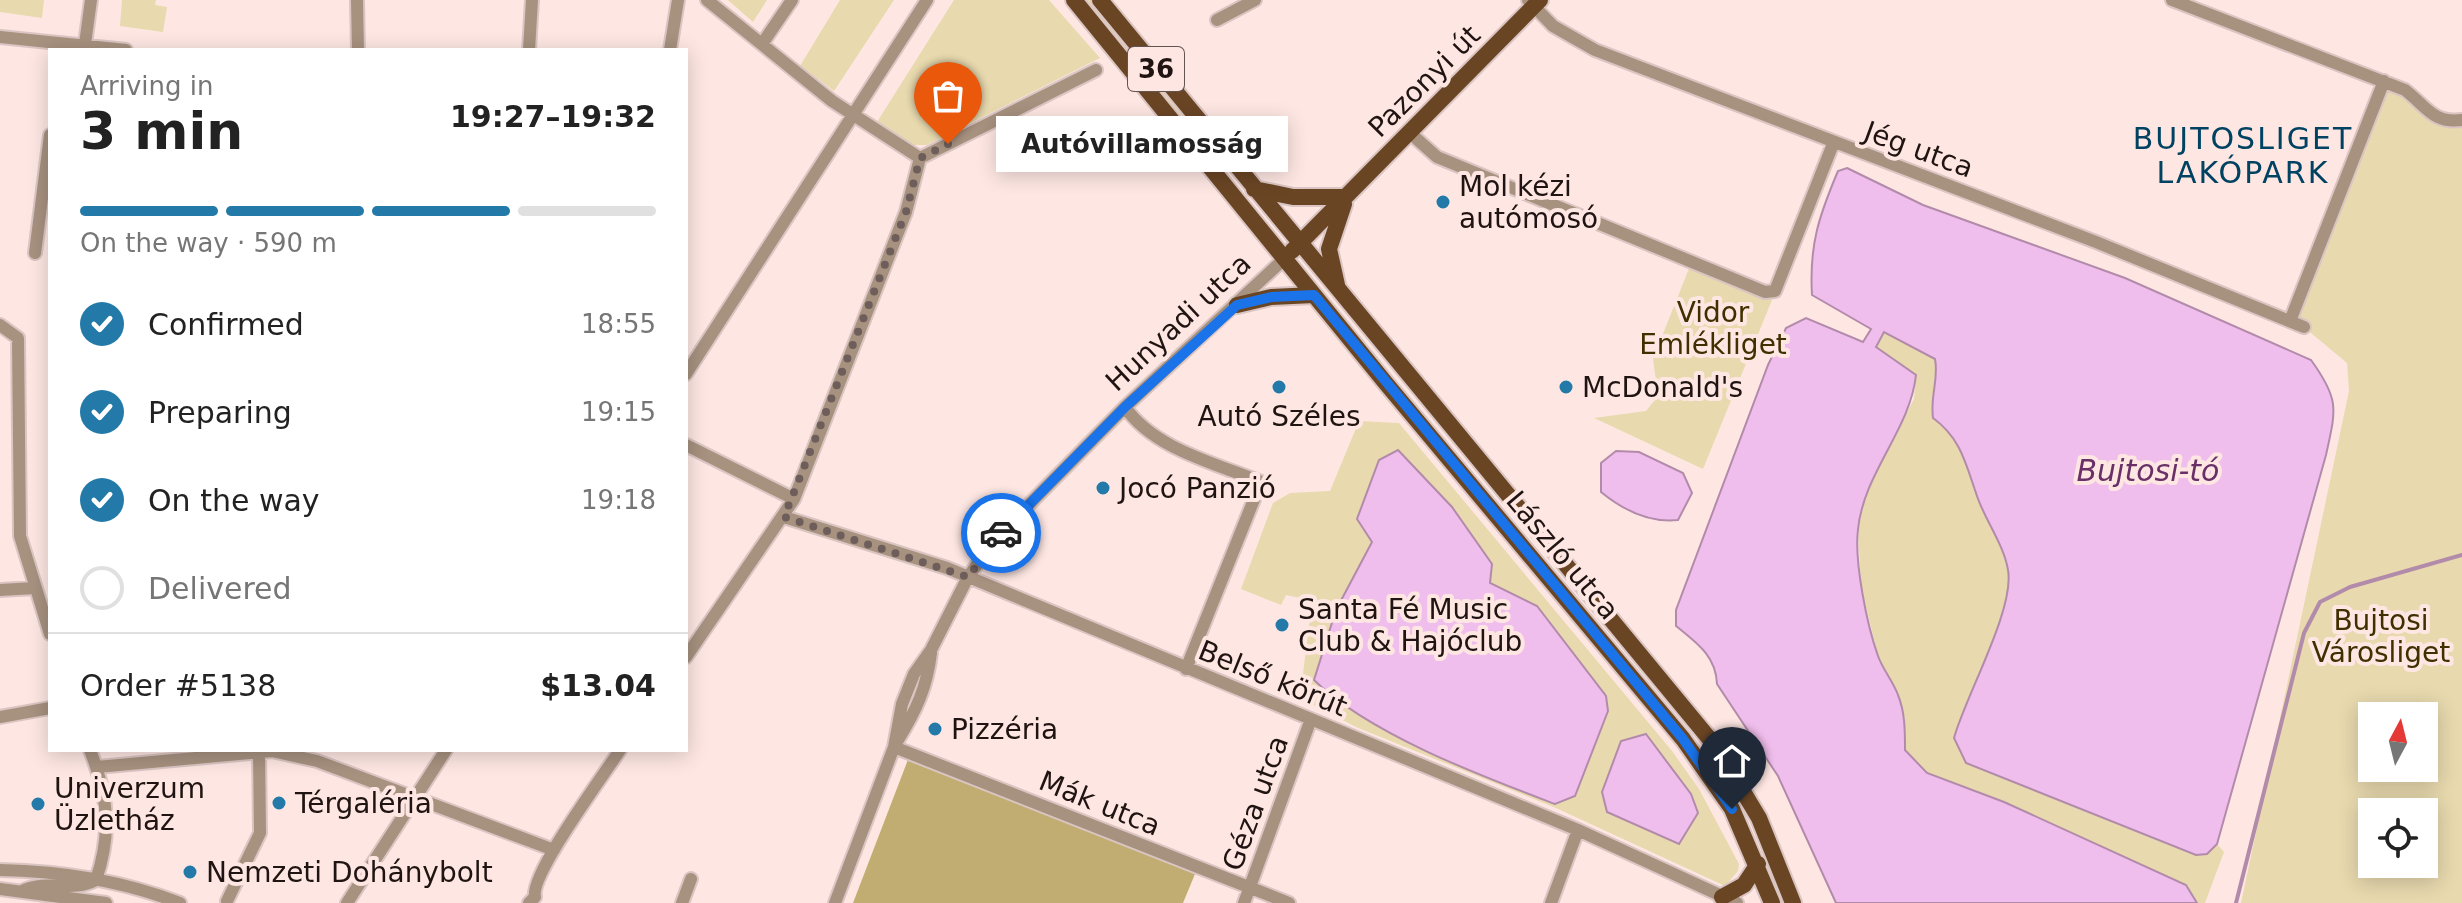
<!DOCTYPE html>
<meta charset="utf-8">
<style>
body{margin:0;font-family:"DejaVu Sans",sans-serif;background:#f2f2f2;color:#222;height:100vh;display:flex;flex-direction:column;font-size:30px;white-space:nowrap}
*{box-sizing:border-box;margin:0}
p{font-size:26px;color:#767676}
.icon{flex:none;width:44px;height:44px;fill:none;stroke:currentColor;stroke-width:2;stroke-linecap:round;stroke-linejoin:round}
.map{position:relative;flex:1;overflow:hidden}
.sheet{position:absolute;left:48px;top:48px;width:640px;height:704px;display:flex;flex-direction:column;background:#fff;border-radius:0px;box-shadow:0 4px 20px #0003}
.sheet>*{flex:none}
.needle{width:52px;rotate:7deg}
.fabs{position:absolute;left:2358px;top:702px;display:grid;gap:16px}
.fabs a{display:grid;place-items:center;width:80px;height:80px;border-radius:0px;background:#fff;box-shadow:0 4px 20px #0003;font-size:40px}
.pin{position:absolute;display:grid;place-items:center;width:68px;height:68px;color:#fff;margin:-82px -34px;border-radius:50% 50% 50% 0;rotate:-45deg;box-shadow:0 0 8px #0007}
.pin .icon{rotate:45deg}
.courier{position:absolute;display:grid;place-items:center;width:80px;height:80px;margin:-40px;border:6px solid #1a73e8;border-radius:50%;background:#fff;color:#222;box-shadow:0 2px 10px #0007}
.bubble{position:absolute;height:56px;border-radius:0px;background:#fff;box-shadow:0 4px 20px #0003;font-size:26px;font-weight:800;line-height:56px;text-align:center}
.head em{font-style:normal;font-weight:800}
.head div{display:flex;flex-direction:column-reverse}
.head{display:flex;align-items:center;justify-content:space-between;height:136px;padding:0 32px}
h1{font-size:52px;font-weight:800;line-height:60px}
.bar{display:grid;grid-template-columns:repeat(4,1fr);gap:12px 8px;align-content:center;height:96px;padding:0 32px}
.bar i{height:10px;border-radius:6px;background:#e0e0e0}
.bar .current{background:#237aa9}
.bar p{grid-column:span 4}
.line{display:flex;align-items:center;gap:20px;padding:0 32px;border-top:2px solid #e0e0e0}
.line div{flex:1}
ol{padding:0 32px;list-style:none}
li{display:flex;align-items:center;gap:24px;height:88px}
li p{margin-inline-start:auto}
li .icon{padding:8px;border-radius:50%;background:#237aa9;color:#fff;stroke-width:4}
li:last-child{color:#767676}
li i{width:44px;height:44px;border:4px solid #e0e0e0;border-radius:50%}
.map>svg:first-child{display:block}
.green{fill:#e8d9ae;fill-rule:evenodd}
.forest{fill:#c1ad71}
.water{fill:#f0beec;stroke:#b28bab;stroke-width:2}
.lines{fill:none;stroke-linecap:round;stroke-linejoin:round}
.stream{stroke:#b28bab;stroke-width:4}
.minor-casing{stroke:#dac5c2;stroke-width:16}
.major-casing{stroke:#dac5c2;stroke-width:20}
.minor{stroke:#a7917f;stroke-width:12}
.major{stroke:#6a4524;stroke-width:16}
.done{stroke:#6e5e5b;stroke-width:8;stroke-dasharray:0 14.4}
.route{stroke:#1a73e8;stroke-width:10}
.poi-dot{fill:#237aa9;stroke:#fee7e3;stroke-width:3}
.labels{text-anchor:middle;stroke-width:8;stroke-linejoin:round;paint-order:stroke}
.shield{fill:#fee7e3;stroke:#635351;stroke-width:2}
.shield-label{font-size:26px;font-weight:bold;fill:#201412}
.street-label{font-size:28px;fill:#201412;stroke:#fee7e3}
.poi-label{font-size:28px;fill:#201412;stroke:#fee7e3;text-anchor:start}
.park-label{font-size:28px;fill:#3f3000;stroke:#fee7e3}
.neighbourhood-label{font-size:30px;letter-spacing:2px;fill:#004261;stroke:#fee7e3}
.water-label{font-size:30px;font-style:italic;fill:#693067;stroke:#fee7e3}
</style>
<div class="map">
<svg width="2462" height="903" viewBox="0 0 2462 903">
<rect width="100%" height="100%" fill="#fee7e3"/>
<path class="green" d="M0,0H44L42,18L0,12Z
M122,0H156L155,5L167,7L163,32L120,26Z
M728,0H767L753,22Z
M840,0H894L834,91L800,66Z
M954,0H1049L1100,58L927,145H913L877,122Z
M1080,0H1090L1211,151L1192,136Z
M2384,81L2432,117L2462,120V903H2241L2349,391L2347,363L2305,328L2290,321ZM2372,716H2424V768H2372ZM2372,812H2424V864H2372Z
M1690,266L1772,300L1703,469L1594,418L1646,411L1658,396L1653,359Z
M1883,331L1935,359C1939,379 1930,396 1933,418C1961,438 1966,465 1977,496C1985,520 2004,545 2008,569C2015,609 1966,695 1955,738L1966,763L2196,855L2207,854L2217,844L2224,852L2205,903H2197L2186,885L1927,773L1905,749L1899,696L1878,656L1861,586L1858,530L1869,482L1914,399L1916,374L1876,348Z
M1359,421L1399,423L1672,751L1699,789L1739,864L1738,871L1725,886L1556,808L1356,727L1300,698L1311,609L1309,600L1286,595L1281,605L1241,589L1273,503L1290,493L1330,491Z"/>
<path class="forest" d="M909,757L1195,874L1183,903H853Z"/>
<path class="water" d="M1847,168L1923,205L2125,278L2311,360C2340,400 2336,409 2326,455L2217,844L2207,854L2196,855L1966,763L1954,738C1966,695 2015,609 2008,570C2004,545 1985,520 1977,496C1966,465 1961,438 1933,418C1930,395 1939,380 1935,359L1884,332L1876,347L1916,375C1910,430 1864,472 1858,529C1854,562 1867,625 1878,656C1883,670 1893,681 1898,695C1905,712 1905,731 1905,750L1927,773L2004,802L2186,885L2197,903H1836L1778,776L1717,684C1716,656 1697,643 1676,626V610L1768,365L1786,328L1806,318L1863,342L1871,329L1812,295C1809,245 1819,216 1838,171Z
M1398,450L1452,507L1492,564L1490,583L1537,606L1606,696L1608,711L1575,796L1555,804C1481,776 1369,734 1314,680L1336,610L1372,542L1357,519L1379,460Z
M1616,451L1639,452L1683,473L1692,493L1678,520C1650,523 1623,510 1601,492V463Z
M1646,734L1691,794L1698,813L1679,844L1607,812L1602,792L1621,741Z"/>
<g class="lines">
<path class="stream" d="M2236,903L2304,633L2320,602L2350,587L2462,555"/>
<defs>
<path id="minor" d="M357,0L358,50
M707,0L832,101L920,158
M1528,0L1553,26L1595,50L2096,242L2304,327
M2172,0L2405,90C2426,106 2433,124 2462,120
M1217,20L1255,0
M0,37L126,50
M85,44L91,0
M762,44L792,0
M529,50L532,0
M670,50L678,0
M1409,132L1437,157L1765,292L1775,291L1833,144
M920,158L1096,70
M35,253L50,135
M2290,321L2384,81
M0,325L18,338L20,536L50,634
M686,374L927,0
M1125,407C1154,449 1215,463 1261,482L1186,669
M686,445L794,499
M784,517L947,568L1578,830L1737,903
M0,590L35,588
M686,657L794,499L906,212L920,158
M0,717L50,708
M898,740C916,711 927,687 931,653
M894,747L1289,903
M90,750C108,796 112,833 96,880
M97,767L272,751L317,761L554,850
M0,870C61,871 123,881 180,903
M0,889L106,903
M24,890C49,879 72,893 96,880
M227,901L260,833L259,750
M347,903L446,750
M529,903L535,897C530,874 604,775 620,750
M682,903L691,879
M835,903L894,747L902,704L914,674L931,650L968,577L997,537L1125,407L1285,258
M1244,903L1311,719
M1551,903L1578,830"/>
<path id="major" d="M1074,0L1384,381L1683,739L1732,809L1772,903
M1100,0L1717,748L1759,818L1793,903
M1254,189L1293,197H1345
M1292,251L1540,0
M1337,285L1329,249L1344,204
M1237,305L1271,297L1314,295
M1722,897L1744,885L1758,864"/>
</defs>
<use href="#minor" class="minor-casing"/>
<use href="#major" class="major-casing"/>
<use href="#minor" class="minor"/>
<use href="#major" class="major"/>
</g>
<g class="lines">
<path class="done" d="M948,144L920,158L906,212L784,517L968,577L1001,533"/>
<path class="route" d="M1001,533L1125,407L1237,305L1271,297L1314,295L1683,739L1732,809"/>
</g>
<g class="poi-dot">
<circle cx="1443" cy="202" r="8"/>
<circle cx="1279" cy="387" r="8"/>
<circle cx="1566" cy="387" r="8"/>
<circle cx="1103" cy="488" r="8"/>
<circle cx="1282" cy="625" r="8"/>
<circle cx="935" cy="729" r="8"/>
<circle cx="279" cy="803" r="8"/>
<circle cx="38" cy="804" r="8"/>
<circle cx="190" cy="872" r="8"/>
</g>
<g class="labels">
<rect class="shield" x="1128" y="47" width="56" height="44" rx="6"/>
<g class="shield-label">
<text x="1156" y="78">36</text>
</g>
<g class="street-label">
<text transform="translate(1424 81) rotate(-45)" y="10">Pazonyi út</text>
<text transform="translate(1919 149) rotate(20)" y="10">Jég utca</text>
<text transform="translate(1178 322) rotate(-43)" y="10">Hunyadi utca</text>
<text transform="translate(1563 555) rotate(50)" y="10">László utca</text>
<text transform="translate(1273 678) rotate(22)" y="10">Belső körút</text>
<text transform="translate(1100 803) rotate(22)" y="10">Mák utca</text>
<text transform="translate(1255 803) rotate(-70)" y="10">Géza utca</text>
</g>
<g class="poi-label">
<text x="1459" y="196">Mol kézi<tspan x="1459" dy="32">autómosó</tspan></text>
<text x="1582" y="397">McDonald's</text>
<text x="1279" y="426" text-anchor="middle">Autó Széles</text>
<text x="1119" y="498">Jocó Panzió</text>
<text x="1298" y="619">Santa Fé Music<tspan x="1298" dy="32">Club &amp; Hajóclub</tspan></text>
<text x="951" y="739">Pizzéria</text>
<text x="54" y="798">Univerzum<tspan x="54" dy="32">Üzletház</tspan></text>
<text x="295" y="813">Térgaléria</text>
<text x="206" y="882">Nemzeti Dohánybolt</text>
</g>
<g class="park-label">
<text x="1713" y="322">Vidor<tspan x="1713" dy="32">Emlékliget</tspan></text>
<text x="2381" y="630">Bujtosi<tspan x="2381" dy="32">Városliget</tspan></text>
</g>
<g class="neighbourhood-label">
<text x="2243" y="149">BUJTOSLIGET<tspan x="2243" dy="34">LAKÓPARK</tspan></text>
</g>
<g class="water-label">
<text x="2148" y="481">Bujtosi-tó</text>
</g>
</g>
</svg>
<div class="fabs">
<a><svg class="needle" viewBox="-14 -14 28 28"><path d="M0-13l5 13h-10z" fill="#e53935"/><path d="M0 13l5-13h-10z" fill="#767676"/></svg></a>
<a><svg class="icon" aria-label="locate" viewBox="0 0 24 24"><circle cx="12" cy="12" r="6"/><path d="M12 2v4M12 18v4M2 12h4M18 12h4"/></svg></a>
</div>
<div class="pin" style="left:948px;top:144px;background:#ea580c"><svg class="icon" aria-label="bag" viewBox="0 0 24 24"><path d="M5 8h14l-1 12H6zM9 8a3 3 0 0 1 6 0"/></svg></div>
<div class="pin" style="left:1732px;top:809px;background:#1f2937"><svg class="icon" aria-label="home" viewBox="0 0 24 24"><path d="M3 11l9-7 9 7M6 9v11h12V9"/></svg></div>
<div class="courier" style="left:1001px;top:533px"><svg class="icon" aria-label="car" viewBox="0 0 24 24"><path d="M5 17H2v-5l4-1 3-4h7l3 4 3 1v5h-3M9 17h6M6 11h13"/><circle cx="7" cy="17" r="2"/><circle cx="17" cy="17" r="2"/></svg></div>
<div class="bubble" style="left:996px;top:116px;width:292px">Autóvillamosság</div>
<section class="sheet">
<div class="head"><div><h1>3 min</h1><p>Arriving in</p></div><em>19:27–19:32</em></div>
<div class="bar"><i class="current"></i><i class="current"></i><i class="current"></i><i></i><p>On the way · 590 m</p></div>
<ol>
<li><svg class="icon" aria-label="check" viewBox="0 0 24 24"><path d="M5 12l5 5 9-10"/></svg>Confirmed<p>18:55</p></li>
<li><svg class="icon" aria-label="check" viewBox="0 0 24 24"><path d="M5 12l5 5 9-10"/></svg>Preparing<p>19:15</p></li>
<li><svg class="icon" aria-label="check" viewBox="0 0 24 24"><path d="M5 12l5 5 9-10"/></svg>On the way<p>19:18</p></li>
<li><i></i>Delivered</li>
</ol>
<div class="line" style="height:104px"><div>Order #5138</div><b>$13.04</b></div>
</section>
</div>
